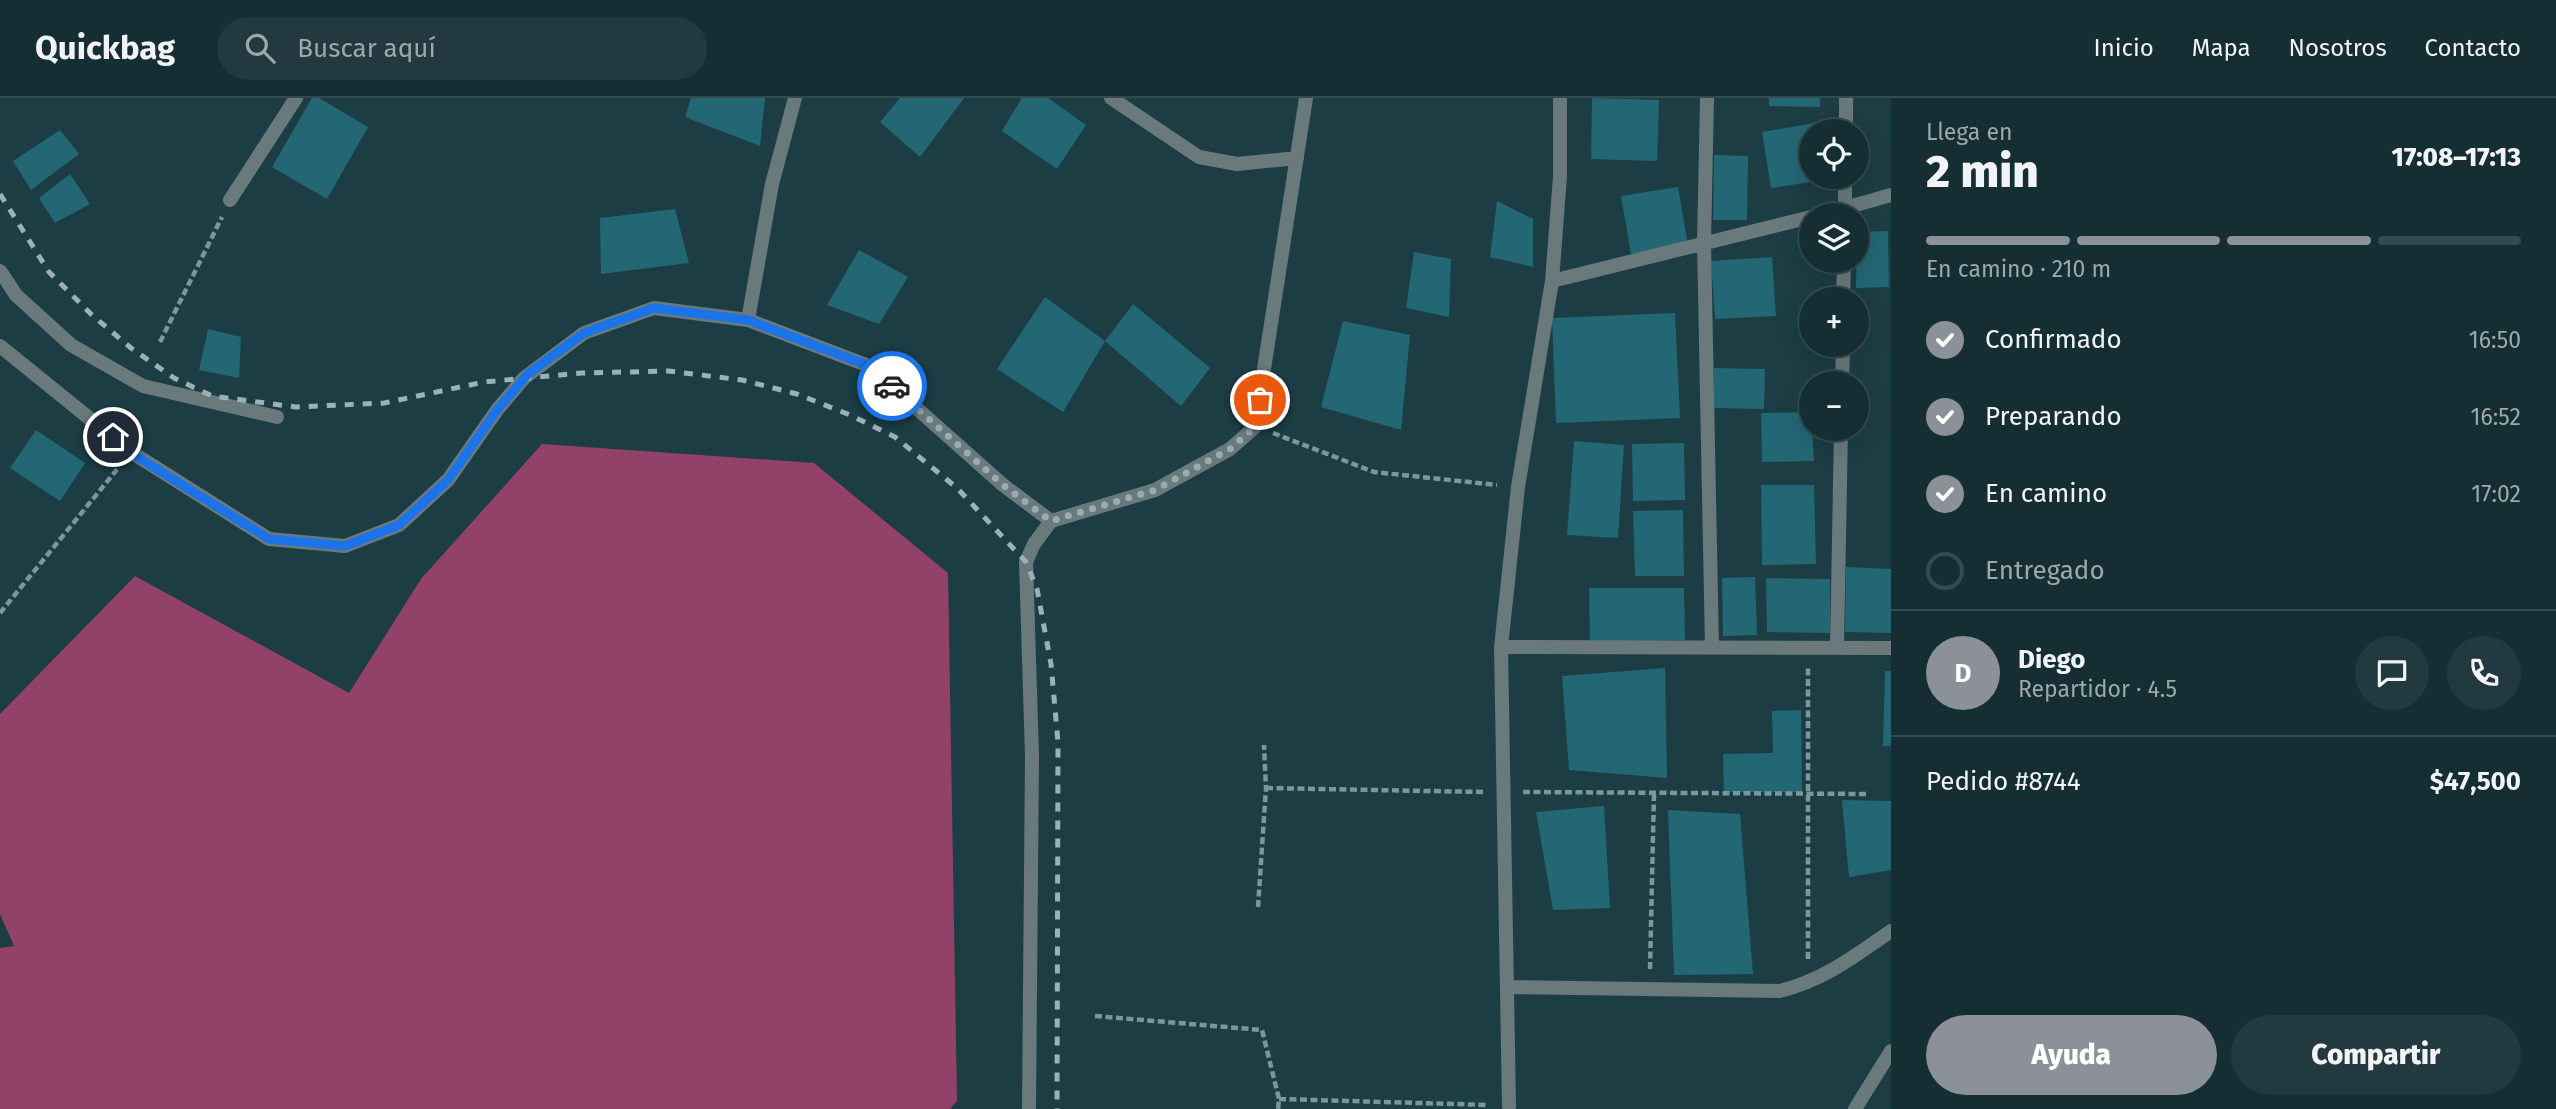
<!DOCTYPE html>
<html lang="es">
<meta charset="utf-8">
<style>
body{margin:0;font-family:"Fira Sans",sans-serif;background:#223a3f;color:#f1f3f6;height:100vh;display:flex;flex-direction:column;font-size:26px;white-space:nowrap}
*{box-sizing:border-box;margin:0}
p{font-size:23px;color:#9da8ac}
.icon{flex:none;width:38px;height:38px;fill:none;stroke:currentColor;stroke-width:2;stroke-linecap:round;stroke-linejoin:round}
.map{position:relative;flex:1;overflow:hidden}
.sheet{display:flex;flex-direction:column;background:#152e33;width:665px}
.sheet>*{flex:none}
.fabs{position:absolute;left:1799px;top:21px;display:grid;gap:14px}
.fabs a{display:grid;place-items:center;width:70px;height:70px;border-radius:50%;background:#152e33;box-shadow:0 7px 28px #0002,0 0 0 2px #344a4e;font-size:35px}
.pin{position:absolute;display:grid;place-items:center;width:60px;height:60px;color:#fff;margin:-30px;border:4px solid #fff;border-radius:50%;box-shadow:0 2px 7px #0007}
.courier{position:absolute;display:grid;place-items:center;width:70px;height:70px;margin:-35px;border:5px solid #1a73e8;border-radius:50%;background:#fff;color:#222;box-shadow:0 2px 9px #0007}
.overview em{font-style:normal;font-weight:800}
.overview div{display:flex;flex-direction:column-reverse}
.overview{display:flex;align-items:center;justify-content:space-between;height:119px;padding:0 35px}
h1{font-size:46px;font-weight:800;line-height:52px}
.bar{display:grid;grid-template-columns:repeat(4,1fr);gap:10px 7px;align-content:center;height:84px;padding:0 35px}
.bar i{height:9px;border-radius:5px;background:#344a4e}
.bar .selected{background:#8c9099}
.bar p{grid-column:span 4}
.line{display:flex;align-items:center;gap:18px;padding:0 35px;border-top:2px solid #344a4e}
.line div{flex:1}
.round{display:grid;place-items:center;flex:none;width:74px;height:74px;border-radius:37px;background:#223a3f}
ol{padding:0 35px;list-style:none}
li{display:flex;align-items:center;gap:21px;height:77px}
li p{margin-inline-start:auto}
li .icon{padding:7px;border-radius:50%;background:#8c9099;color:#fff;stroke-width:4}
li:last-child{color:#9da8ac}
li i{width:38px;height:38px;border:4px solid #344a4e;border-radius:50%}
.cta{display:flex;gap:14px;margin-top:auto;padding:14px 35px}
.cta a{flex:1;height:80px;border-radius:42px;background:#8c9099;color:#fff;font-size:28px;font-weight:800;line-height:80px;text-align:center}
.cta a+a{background:#223a3f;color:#f1f3f6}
header{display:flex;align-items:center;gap:42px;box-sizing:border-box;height:98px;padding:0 35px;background:#152e33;border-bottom:2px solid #344a4e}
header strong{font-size:33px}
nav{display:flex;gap:38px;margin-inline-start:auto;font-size:24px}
.search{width:490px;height:63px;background:#223a3f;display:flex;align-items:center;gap:18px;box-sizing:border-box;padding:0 24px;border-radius:38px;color:#9da8ac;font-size:26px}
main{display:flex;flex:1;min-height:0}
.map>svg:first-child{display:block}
.forest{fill:#924268}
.building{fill:#236775}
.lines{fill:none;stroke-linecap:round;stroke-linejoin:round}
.path{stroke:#7d969c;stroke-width:4.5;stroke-dasharray:7 3.5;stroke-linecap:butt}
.street{stroke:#6a797c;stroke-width:14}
.rail{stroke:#9bb1b7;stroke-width:5;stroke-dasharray:9 9;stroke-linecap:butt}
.done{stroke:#96adb2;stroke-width:7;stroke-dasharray:0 12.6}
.route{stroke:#1a73e8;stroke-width:9}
</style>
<header>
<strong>Quickbag</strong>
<div class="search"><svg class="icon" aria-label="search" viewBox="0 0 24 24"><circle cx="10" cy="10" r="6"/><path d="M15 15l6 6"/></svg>Buscar aquí</div>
<nav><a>Inicio</a><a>Mapa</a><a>Nosotros</a><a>Contacto</a></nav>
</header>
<main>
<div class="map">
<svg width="1891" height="1011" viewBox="0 0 1891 1011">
<rect width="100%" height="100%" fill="#1c3d44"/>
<path class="forest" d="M542,346L814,365L948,475L957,1003L950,1011H0V850L14,848L0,816V616L135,478L349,595L421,481Z"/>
<path class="building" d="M312,0H319L368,29L327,101L272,69Z
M691,0H765L760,48L685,19Z
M900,0H964L920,59L880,24Z
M1022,0H1048L1086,27L1057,71L1002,33Z
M1592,0L1659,2L1657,63L1591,61Z
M1769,0H1820V9L1769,8Z
M1815,25L1816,33H1811V79H1824V82L1771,90L1762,34Z
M60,32L79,56L31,92L13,63Z
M1714,57L1748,58L1747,122H1713Z
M70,76L90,106L55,125L39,100Z
M1678,89L1688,147L1631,156L1621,98Z
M1497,103L1533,121V169L1490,159Z
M675,111L689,165L601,176L600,120Z
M1888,133L1889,189L1856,190L1857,134Z
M859,152L908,179L879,226L827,207Z
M1414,154L1451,161L1449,219L1406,210Z
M1772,159L1776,218L1715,221L1711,163Z
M1045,199L1105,243L1063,314L997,271Z
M1133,206L1210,270L1181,308L1105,243Z
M1675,215L1680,320L1556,325L1552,220Z
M1343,223L1410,237L1401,332L1321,309Z
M208,231L241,239L239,280L199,272Z
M1714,270L1765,271L1764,311L1714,310Z
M1811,314L1814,363L1762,364L1761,315Z
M36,332L85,365L60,403L10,370Z
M1574,343L1624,347L1618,440L1567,437Z
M1684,345L1685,402L1633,403L1632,346Z
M1761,387H1814L1816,466L1762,467Z
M1683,412L1684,478H1635L1633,413Z
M1846,469L1891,471V535L1845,534Z
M1755,479L1757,537L1723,538L1722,480Z
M1766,480L1830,481V535L1767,534Z
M1589,490H1684L1685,542L1590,543Z
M1665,570L1667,680L1569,672L1562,578Z
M1885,573H1891V648H1883Z
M1801,612L1802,694H1724L1723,656L1773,655L1772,613Z
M1842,702L1891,703V772L1849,779Z
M1604,708L1610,810L1553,812L1536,714Z
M1668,712L1740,716L1753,876L1674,877Z"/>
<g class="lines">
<path class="path" d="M160,244L222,119
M1273,335L1374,374L1497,387
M0,515L119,369
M1266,690L1483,694
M1523,694L1868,696
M1258,809L1266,690L1264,647
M1808,861V568
M1650,871L1654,695
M1095,918L1262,932L1279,1001L1278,1011
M1279,1001L1488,1007"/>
<path class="street" d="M1111,0L1199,59L1237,66L1297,60
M1707,0L1704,145L1712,550
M1846,33V0
M230,102L296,0
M1820,117L1891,97
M1845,117V79
M0,173L16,197L71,247L143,288L277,319
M1552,183L1811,119
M1843,201L1844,163
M748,222L772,86L795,0
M0,248L131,354L269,441L345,448L399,427L448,382L497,312L524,280L584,235L654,210L748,222L869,268L1003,387L1051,423
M1842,285L1843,247
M1837,548L1841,331
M1501,549L1891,550
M1508,889L1780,893C1824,882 1855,858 1891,833
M1509,1008L1501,549L1518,389L1552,183L1560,78V0
M1029,1011L1032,658L1026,464L1034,446L1051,423L1155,392L1230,351L1255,329L1306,0
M1855,1011L1891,953"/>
<path class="rail" d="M0,96L49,174L92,217L131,250L174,280L212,298L296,309L384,305L484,284L582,275L668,273L742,282L797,296L850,317L895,339L957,390L1026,464L1037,491L1051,566L1058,644L1057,1011"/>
</g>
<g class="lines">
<path class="done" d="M892,288L1003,387L1051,423L1155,392L1230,351L1255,329L1260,302"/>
<path class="route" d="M113,339L131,355L269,441L345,448L399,427L448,382L497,312L528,276L584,235L654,210L748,222L869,268L892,288"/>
</g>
</svg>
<div class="fabs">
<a><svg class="icon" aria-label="locate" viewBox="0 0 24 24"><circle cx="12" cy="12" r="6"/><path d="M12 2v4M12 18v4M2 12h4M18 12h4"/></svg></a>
<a><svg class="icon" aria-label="layers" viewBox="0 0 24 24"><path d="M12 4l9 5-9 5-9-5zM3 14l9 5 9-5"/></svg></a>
<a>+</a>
<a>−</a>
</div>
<div class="pin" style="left:1260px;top:302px;background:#ea580c"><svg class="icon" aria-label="bag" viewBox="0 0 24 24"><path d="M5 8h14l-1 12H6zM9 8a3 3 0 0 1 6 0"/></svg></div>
<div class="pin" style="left:113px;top:339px;background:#1f2937"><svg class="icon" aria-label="home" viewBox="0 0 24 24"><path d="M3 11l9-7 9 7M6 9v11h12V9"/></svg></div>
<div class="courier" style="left:892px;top:288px"><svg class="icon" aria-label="car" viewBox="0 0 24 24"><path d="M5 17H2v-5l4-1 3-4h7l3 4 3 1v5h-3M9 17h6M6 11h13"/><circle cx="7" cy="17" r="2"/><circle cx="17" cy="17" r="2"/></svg></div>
</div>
<section class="sheet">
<div class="overview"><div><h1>2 min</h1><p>Llega en</p></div><em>17:08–17:13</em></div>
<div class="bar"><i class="selected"></i><i class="selected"></i><i class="selected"></i><i></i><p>En camino · 210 m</p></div>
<ol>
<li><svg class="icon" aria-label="check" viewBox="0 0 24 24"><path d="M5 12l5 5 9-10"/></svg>Confirmado<p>16:50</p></li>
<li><svg class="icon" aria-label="check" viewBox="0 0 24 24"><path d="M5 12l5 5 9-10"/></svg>Preparando<p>16:52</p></li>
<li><svg class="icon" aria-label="check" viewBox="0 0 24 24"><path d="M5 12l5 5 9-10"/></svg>En camino<p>17:02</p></li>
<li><i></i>Entregado</li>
</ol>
<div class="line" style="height:126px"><b class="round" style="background:#8c9099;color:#fff">D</b><div><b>Diego</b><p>Repartidor · 4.5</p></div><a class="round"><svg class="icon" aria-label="chat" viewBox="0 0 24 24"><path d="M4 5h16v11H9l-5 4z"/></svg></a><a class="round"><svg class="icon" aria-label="phone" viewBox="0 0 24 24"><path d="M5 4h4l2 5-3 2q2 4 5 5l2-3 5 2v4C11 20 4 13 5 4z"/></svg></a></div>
<div class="line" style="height:91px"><div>Pedido #8744</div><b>$47,500</b></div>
<div class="cta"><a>Ayuda</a><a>Compartir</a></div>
</section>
</main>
